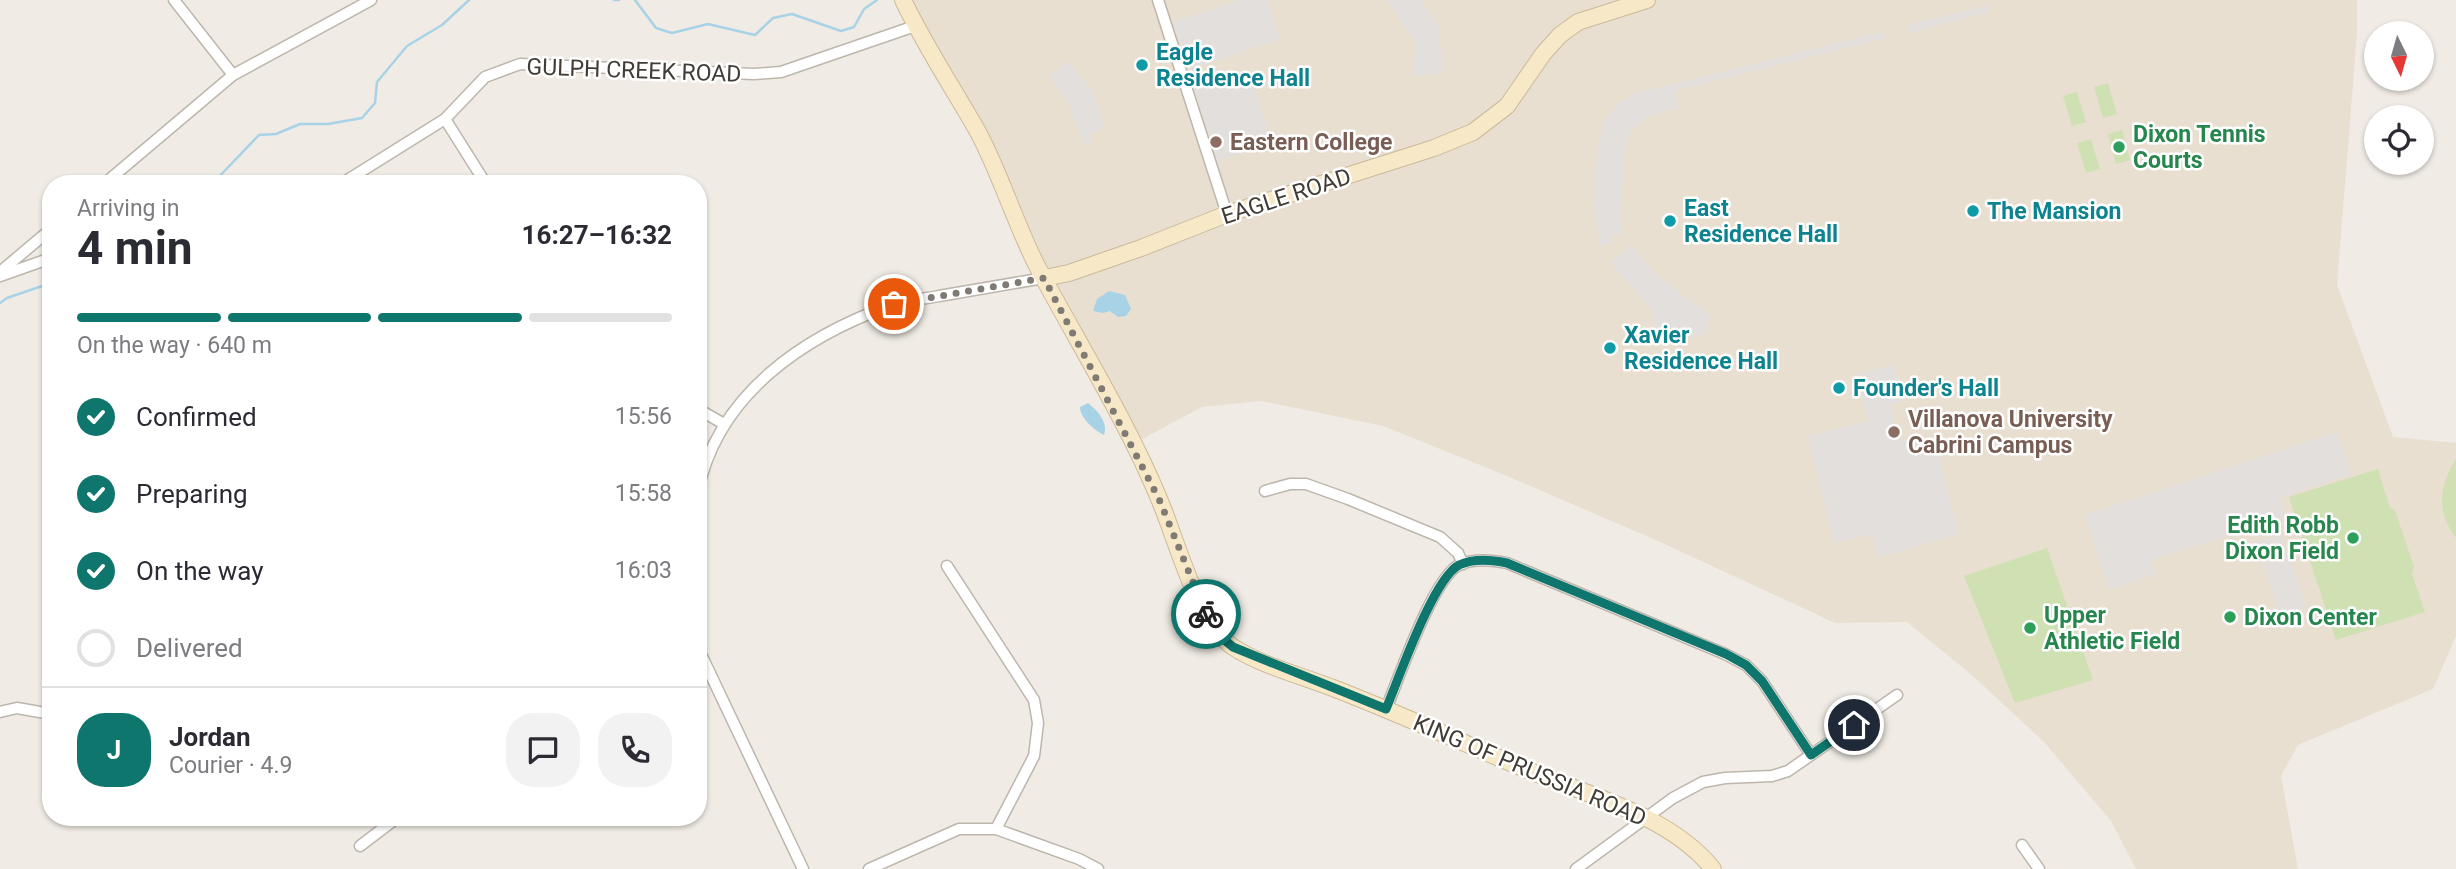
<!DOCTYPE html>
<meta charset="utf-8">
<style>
body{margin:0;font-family:Roboto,sans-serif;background:#f2f2f3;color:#2b2b33;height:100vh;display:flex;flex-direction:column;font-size:26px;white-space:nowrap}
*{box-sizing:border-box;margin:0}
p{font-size:23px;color:#7c7c81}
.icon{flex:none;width:38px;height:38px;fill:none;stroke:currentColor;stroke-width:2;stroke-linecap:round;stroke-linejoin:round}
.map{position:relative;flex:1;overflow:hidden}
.details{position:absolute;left:42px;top:175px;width:665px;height:651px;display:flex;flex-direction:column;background:#fff;border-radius:28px;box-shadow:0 2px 5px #0004}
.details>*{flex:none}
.needle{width:46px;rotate:175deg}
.fabs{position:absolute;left:2364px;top:21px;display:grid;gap:14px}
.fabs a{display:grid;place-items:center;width:70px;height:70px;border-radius:50%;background:#fff;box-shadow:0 2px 5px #0004;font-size:35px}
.pin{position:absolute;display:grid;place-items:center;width:60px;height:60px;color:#fff;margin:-30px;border:4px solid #fff;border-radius:50%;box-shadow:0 2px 7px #0007}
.courier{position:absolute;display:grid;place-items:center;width:70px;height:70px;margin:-35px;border:5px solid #0f766e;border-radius:50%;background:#fff;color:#222;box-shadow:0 2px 9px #0007}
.head em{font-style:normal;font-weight:700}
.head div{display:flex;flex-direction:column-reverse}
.head{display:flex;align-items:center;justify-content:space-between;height:119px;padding:0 35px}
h1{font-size:46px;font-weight:700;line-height:52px}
.bar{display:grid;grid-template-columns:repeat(4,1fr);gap:10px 7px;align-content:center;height:84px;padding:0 35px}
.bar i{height:9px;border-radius:5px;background:#e1e1e2}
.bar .on{background:#0f766e}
.bar p{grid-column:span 4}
.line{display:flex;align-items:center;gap:18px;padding:0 35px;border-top:2px solid #e1e1e2}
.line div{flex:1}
.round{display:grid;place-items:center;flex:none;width:74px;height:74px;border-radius:28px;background:#f2f2f3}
ol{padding:0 35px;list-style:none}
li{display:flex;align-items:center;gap:21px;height:77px}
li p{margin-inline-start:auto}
li .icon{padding:7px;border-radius:50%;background:#0f766e;color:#fff;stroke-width:4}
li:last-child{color:#7c7c81}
li i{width:38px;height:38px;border:4px solid #e1e1e2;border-radius:50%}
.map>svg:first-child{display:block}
.education{fill:#e8dfd1}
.green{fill:#cfe0b3}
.parking{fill:#e2dfdd}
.water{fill:#a8d2e6}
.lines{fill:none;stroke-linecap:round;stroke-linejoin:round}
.stream{stroke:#a8d2e6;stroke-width:2.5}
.street-casing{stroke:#bdb6ac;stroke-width:13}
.secondary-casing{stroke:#cbba9a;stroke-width:18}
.street{stroke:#fff;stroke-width:10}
.secondary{stroke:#f7e8c8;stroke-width:16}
.done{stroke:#7f7a73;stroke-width:7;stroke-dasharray:0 12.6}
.route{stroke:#0f766e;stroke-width:9}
.culture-dot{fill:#0f9aa8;stroke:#fff;stroke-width:2.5}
.education-dot{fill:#8d6e63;stroke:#fff;stroke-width:2.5}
.leisure-dot{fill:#2e9e5b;stroke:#fff;stroke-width:2.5}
.labels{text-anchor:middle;stroke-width:5;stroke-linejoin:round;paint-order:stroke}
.culture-label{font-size:23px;font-weight:bold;fill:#0d838f;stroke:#fff;text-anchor:start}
.street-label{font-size:23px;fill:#423c36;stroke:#fff}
.leisure-label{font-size:23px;font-weight:bold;fill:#27864d;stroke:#fff;text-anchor:start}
.education-label{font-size:23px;font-weight:bold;fill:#785e54;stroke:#fff;text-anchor:start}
</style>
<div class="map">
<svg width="2456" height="869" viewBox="0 0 2456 869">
<rect width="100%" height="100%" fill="#f0ece5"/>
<path class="education" d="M903,0H1647L1631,6L1655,0H2357V33L2337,285L2393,437L2456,443V636L2433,689L2298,745L2281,776L2298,869H2136L2111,821L2044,742L1973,676L1907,622L1835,623L1660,542L1500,473L1383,426L1261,401L1202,407L1133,444Z"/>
<path class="green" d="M2108,83L2117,114L2103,118L2094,87Z
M2077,92L2086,122L2072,126L2063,96Z
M2122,130L2130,160L2116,164L2108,134Z
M2091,139L2100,169L2086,173L2077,143Z
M2456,459V538C2436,511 2439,487 2456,459Z
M2378,469L2390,508L2395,510L2414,567L2412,574L2425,612L2336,640L2289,497Z
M2047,548L2093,680L2015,703L1964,576Z"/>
<path class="parking" d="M1241,0H1266L1280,39L1190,69L1174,22Z
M1387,0H1421L1439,26L1442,74L1414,76L1415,42Z
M1988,5L1989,12L1909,33L1907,25Z
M1882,32L1885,38L1674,91L1679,107L1645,118L1632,129L1625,143L1620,219L1623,233L1610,236L1612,243L1600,246L1594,207L1597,153L1604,122L1619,103L1640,92Z
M1068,61L1092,90L1105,128L1090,133L1092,142L1083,144L1069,104L1049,76Z
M1249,71L1269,135L1255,139L1258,148L1217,161L1194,88Z
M1630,245L1659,277L1711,317L1706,323L1710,329L1702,335L1688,339L1686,331L1656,330L1654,315L1648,305L1611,263Z
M1894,365L1903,401L1890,404L1899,442L1906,440L1910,454L1937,448L1958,534L1878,558L1872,534L1834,543L1808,436L1868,421L1857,374Z
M2337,432L2351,474L2279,498L2285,517L2151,560L2156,574L2109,590L2085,515Z
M2281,535L2306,606L2280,614L2256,543Z"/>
<path class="water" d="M1109,291L1125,295L1131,309L1126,316L1118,317L1110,311L1103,313L1093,311L1097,299Z
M1088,403C1097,410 1109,423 1104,435C1094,430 1080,418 1080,407Z"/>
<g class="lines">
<path class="stream" d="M614,0H619
M635,0L656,28L672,33L708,24L755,35L773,18L792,14L841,31L854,27L864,9L877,0
M212,184L259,135L276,134L300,124H328L362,118L375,103L377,82L407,46L442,25L469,0
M0,303L7,298L51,283"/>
<defs>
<path id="street" d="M174,0L233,75
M1158,0L1227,214
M445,119L486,184
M104,184L233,75L371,0
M341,184L445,119L485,77L520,64L754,74L781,72L915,26
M0,272L51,229
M0,276L51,258
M698,409L724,424
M698,491C718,394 804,336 892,305C907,300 924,299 939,296C974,290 1009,284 1044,278
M1265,491L1290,484H1306L1348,499L1440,537L1458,553L1463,564
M947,566L1034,700L1038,723L1034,756L996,829
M698,648L803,869
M1386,709C1399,678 1433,578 1459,565C1474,558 1492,560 1507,563L1725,654L1746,665L1762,681L1811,755
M0,712L17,708L51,714
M2022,845L2039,869
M360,846L398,817
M869,869L959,829H996L1079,859L1098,869
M1576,869L1673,798L1703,782L1725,778L1772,776L1788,771L1897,695"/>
<path id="secondary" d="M903,0C925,46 953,88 978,132C1001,175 1015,223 1037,266C1078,343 1127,421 1160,501C1177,541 1198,624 1233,647C1260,665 1302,676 1333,688C1398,713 1461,742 1525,769C1587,795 1670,815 1713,869
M1044,278L1069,273L1141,248L1227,214L1434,148L1473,132L1507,106L1543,54L1560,35L1578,22L1647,0"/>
</defs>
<use href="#street" class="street-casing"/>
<use href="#secondary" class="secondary-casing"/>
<use href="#street" class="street"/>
<use href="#secondary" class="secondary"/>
</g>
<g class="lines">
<path class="done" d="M894,304L1044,278L1159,499L1206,614"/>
<path class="route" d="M1206,614L1221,637L1233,647L1386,709C1399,678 1433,579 1459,565C1474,558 1493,560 1507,563L1726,654L1746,665L1762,681L1811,755L1854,725"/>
</g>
<g class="culture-dot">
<circle cx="1142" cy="65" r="7"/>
<circle cx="1973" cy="211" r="7"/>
<circle cx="1670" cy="221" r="7"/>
<circle cx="1610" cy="348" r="7"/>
<circle cx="1839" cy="388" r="7"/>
</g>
<g class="education-dot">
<circle cx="1216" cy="142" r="7"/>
<circle cx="1894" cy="432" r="7"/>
</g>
<g class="leisure-dot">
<circle cx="2119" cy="147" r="7"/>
<circle cx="2353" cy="538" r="7"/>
<circle cx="2230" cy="617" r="7"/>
<circle cx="2030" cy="628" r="7"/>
</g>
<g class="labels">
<g class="culture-label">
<text x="1156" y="60">Eagle<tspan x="1156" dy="26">Residence Hall</tspan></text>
<text x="1684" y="216">East<tspan x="1684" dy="26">Residence Hall</tspan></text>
<text x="1987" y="219">The Mansion</text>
<text x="1624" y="343">Xavier<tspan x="1624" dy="26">Residence Hall</tspan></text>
<text x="1853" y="396">Founder's Hall</text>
</g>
<g class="street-label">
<text transform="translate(634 70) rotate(2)" y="8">GULPH CREEK ROAD</text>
<text transform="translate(1286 196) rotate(-18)" y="8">EAGLE ROAD</text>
<text transform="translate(1530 770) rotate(23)" y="8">KING OF PRUSSIA ROAD</text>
</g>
<g class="leisure-label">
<text x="2133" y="142">Dixon Tennis<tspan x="2133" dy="26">Courts</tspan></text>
<text x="2339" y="533" text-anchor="end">Edith Robb<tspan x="2339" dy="26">Dixon Field</tspan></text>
<text x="2044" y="623">Upper<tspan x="2044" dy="26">Athletic Field</tspan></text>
<text x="2244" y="625">Dixon Center</text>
</g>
<g class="education-label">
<text x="1230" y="150">Eastern College</text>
<text x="1908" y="427">Villanova University<tspan x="1908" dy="26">Cabrini Campus</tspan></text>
</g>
</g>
</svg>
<div class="fabs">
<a><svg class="needle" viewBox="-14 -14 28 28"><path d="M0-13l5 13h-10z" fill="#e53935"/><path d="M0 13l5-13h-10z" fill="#7c7c81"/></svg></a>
<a><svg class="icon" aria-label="locate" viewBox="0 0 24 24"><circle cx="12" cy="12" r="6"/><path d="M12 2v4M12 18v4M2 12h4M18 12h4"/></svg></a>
</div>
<div class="pin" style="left:894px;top:304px;background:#ea580c"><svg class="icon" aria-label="bag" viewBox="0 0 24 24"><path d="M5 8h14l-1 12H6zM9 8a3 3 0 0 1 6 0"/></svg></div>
<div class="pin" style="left:1854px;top:725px;background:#1f2937"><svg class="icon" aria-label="home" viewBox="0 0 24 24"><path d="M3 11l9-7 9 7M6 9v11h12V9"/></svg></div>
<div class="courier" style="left:1206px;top:614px"><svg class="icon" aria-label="bike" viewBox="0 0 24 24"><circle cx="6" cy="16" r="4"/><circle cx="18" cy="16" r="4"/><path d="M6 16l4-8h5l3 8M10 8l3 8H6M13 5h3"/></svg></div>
<section class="details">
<div class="head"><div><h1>4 min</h1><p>Arriving in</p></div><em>16:27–16:32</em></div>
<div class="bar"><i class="on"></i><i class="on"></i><i class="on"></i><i></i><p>On the way · 640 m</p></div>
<ol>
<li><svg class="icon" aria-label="check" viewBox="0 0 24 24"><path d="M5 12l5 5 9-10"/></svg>Confirmed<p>15:56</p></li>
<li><svg class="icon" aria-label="check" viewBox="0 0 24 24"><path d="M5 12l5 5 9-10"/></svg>Preparing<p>15:58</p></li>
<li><svg class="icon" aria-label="check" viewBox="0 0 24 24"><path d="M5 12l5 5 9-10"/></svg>On the way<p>16:03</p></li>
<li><i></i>Delivered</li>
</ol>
<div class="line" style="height:126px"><b class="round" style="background:#0f766e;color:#fff">J</b><div><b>Jordan</b><p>Courier · 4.9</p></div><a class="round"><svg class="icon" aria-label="chat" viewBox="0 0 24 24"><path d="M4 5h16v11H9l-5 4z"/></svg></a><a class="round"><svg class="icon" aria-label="phone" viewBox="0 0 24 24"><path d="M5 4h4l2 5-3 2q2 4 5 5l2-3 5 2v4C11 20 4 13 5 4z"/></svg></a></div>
</section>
</div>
